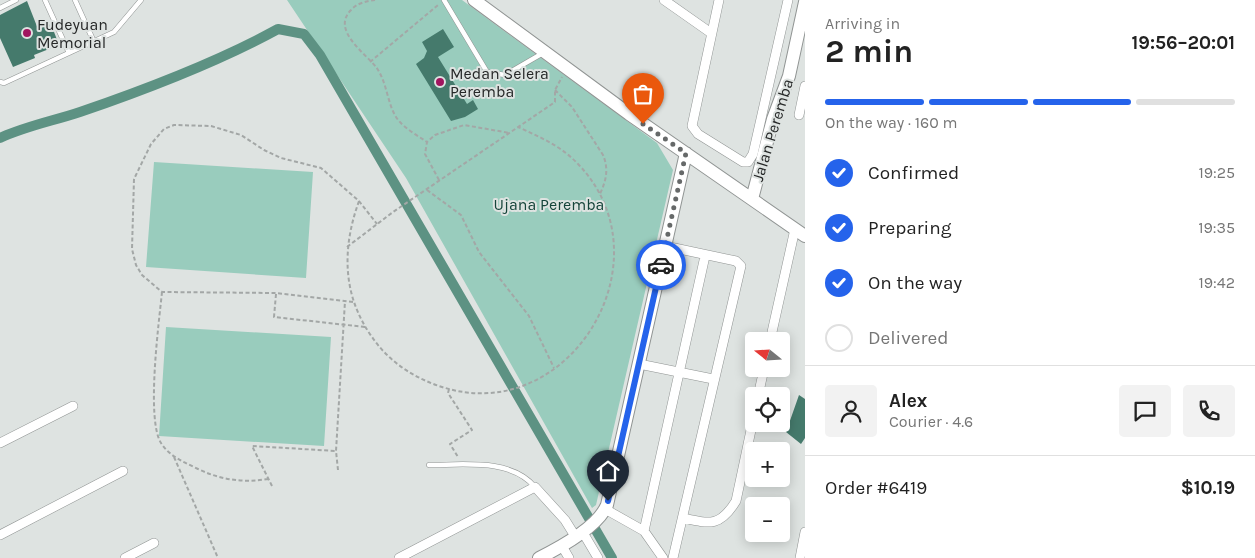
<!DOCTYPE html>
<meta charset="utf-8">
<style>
body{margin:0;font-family:Karla,sans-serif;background:#f2f2f2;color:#222;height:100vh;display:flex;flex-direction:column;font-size:19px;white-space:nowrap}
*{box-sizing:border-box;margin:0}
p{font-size:16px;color:#767676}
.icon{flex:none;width:28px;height:28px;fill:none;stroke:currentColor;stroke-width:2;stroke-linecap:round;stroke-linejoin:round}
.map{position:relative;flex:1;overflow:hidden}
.panel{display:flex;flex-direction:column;background:#fff;width:450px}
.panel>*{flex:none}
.needle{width:32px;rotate:288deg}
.tools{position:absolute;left:745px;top:332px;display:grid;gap:10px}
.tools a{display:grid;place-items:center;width:45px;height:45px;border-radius:5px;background:#fff;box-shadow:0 2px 12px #0003;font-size:25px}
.pin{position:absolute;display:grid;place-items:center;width:42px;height:42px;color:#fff;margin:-51px -21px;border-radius:50% 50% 50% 0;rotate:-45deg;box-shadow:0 0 5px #0007}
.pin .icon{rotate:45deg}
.courier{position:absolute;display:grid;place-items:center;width:50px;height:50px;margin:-25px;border:4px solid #2563eb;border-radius:50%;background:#fff;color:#222;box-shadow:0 1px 6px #0007}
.head em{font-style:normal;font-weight:700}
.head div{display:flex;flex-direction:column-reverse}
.head{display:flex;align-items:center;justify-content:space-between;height:85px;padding:0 20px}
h1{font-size:32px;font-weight:700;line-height:38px}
.bar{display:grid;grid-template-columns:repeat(4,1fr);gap:8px 5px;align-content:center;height:60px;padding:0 20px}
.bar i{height:6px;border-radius:4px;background:#e0e0e0}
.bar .selected{background:#2563eb}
.bar p{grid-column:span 4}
.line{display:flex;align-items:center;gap:12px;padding:0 20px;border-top:1px solid #e0e0e0}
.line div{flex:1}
.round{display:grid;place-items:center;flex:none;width:52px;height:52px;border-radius:5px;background:#f2f2f2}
ol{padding:0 20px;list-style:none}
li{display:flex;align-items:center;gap:15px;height:55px}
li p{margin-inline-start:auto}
li .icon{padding:5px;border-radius:50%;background:#2563eb;color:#fff;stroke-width:4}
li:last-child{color:#767676}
li i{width:28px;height:28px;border:2px solid #e0e0e0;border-radius:50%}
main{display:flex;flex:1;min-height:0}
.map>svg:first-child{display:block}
.green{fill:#99ccbd}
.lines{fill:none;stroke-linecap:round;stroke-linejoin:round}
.canal{stroke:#5d9283;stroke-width:10}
.building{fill:#457a6c}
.lane-casing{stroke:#909493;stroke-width:5.5}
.street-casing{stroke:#909493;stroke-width:10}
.secondary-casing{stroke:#909493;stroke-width:14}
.path{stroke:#a3a7a6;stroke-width:2;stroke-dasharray:4 2.5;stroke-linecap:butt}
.lane{stroke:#fff;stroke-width:4.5}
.street{stroke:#fff;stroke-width:9}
.secondary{stroke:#fff;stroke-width:12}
.done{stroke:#666969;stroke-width:5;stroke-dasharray:0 9}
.route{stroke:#2563eb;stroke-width:6}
.poi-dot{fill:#a1155f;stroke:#dee3e1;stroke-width:2}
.labels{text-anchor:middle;stroke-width:4;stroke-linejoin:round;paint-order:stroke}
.poi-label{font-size:16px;fill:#262828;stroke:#dee3e1;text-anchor:start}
.street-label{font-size:16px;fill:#262828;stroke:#dee3e1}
.park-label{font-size:16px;fill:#15443a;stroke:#dee3e1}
</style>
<main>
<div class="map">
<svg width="805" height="558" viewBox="0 0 805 558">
<rect width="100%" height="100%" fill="#dee3e1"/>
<path class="green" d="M287,0H462L657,143L673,170L596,505L592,508L406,178Z
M154,162L313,172L306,278L146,267Z
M166,327L331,337L324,446L159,436Z"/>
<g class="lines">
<path class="canal" d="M0,138C26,126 53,121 80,112C147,89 216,63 278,29L304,34L320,55L612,558"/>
</g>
<path class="building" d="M27,1L38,29L51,24L59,45L34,55L35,58L13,67L0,38V15Z
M443,29L454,47L438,57L467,104L473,100L478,109L465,117L451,121L416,64L424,58L427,51L422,42Z
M799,395L805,399V438L801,444L786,432Z"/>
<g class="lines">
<defs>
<path id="lane" d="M45,0L69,53
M75,0L94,42
M444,0L487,72L505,75L543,53
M0,8L16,0
M0,82L4,83L114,32L141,0
M429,465C463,465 511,458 535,487"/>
<path id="street" d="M664,0L711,33
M719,0L692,126L698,134L743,162H748L753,154L788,0
M799,115L805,86
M665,246L736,261L741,266L673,558
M770,341L795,229
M639,364L713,379
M758,396L764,369
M0,443L73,406
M605,509L644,531L663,558
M683,518C710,524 720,527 736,501L754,416
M582,531L598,558
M644,531L705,256
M0,535L123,471
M562,546L569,558
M125,558L154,543
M399,558L535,487L565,520L575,536
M800,558L805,532"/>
<path id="secondary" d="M474,0L629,114L805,236
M752,199L773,119L789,76L805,2
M539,558C559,548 598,527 607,505L686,153"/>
</defs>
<use href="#lane" class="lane-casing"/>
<use href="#street" class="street-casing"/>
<use href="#secondary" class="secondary-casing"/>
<path class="path" d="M375,0C367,1 357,3 351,10C331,30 365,53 376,67C388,83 387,107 399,121C406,129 418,136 427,142
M370,62L438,5
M555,90L572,107L603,155C609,169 606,181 600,194
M439,180L425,154L427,142L435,135L464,125L510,133
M427,190L461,215L479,252L529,316L554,368
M359,201C342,248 342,295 372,337C389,362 414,378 442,387C569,428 671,260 578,164C561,146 540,137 518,127
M347,247L393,212L555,102V90L562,77
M162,292C159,322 146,419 161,443C170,457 184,462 198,469C221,480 243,483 268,479
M276,294L274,317L365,327
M353,302L276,293L162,292L142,275L136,265L132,249L134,179L151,144L164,129L174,125L211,126L241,135L264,150L281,158L321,168L359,201L377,224
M449,389L448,393L472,430L450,444L458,457
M174,457L218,558
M338,470L336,451L345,301
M272,486L252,446L336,451"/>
<use href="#lane" class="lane"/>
<use href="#street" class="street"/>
<use href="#secondary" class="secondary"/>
</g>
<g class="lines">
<path class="done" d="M643,124L686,153L661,265"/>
<path class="route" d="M608,501L661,265"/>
</g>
<g class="poi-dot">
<circle cx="27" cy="33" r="5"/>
<circle cx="440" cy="82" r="5"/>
</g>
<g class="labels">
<g class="poi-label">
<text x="37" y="30">Fudeyuan<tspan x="37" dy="18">Memorial</tspan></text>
<text x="450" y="79">Medan Selera<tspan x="450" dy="18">Peremba</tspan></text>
</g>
<g class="street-label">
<text transform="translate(772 130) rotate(-73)" y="6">Jalan Peremba</text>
</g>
<g class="park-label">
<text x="549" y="210">Ujana Peremba</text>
</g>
</g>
</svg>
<div class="tools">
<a><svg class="needle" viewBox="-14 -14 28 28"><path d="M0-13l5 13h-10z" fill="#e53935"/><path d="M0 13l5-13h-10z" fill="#767676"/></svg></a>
<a><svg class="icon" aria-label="locate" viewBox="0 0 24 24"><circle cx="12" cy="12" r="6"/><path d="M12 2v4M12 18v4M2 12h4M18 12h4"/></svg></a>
<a>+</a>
<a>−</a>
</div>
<div class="pin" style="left:643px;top:124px;background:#ea580c"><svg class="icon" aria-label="bag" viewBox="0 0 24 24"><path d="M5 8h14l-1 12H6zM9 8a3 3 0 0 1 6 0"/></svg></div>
<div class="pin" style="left:608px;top:501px;background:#1f2937"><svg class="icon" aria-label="home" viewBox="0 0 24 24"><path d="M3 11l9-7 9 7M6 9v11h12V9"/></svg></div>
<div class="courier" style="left:661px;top:265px"><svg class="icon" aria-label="car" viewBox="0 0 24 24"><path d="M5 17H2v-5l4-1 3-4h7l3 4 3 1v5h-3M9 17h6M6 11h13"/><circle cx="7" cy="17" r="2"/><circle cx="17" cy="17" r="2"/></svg></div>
</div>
<section class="panel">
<div class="head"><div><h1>2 min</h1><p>Arriving in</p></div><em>19:56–20:01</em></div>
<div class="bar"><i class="selected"></i><i class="selected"></i><i class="selected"></i><i></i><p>On the way · 160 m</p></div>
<ol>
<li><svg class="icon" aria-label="check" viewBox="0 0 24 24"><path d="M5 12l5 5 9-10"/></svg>Confirmed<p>19:25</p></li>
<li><svg class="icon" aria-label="check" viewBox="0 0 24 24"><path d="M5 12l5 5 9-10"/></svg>Preparing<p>19:35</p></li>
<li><svg class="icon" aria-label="check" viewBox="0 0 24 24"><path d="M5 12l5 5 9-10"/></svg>On the way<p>19:42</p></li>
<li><i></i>Delivered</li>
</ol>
<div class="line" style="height:90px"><a class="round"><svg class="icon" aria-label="person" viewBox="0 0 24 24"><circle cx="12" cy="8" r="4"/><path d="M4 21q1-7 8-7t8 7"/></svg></a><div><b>Alex</b><p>Courier · 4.6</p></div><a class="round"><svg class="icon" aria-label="chat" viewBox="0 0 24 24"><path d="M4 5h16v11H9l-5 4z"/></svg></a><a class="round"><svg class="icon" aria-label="phone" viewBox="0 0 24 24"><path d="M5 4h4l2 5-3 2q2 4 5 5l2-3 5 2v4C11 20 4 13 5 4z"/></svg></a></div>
<div class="line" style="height:65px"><div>Order #6419</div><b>$10.19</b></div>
</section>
</main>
